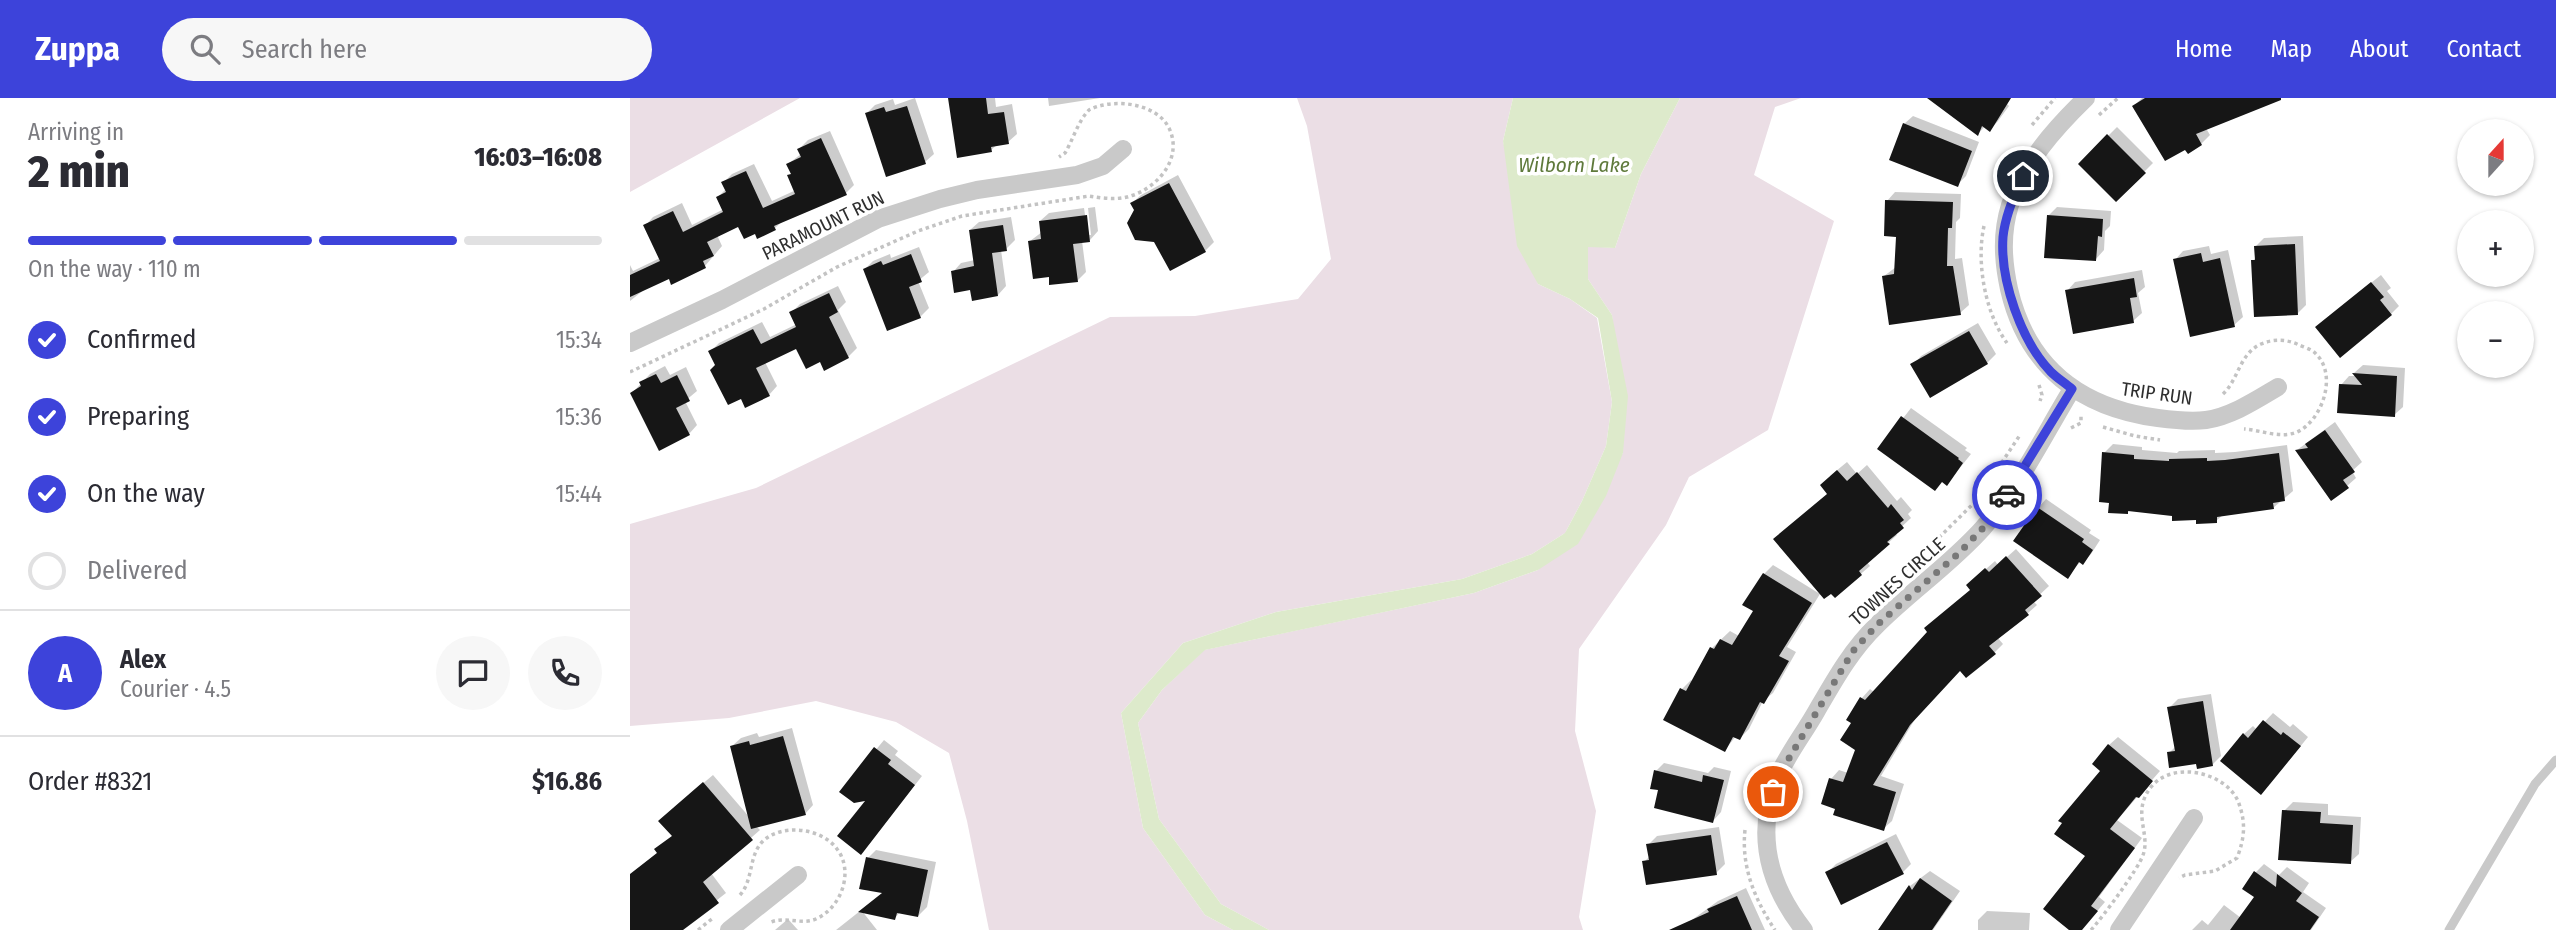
<!DOCTYPE html>
<meta charset="utf-8">
<style>
body{margin:0;font-family:"Fira Sans Condensed",sans-serif;background:#f7f7f7;color:#2b2b33;height:100vh;display:flex;flex-direction:column;font-size:26px;white-space:nowrap}
*{box-sizing:border-box;margin:0}
p{font-size:23px;color:#7c7c81}
.icon{flex:none;width:38px;height:38px;fill:none;stroke:currentColor;stroke-width:2;stroke-linecap:round;stroke-linejoin:round}
.map{position:relative;flex:1;overflow:hidden}
.side{display:flex;flex-direction:column;background:#fff;width:630px}
.side>*{flex:none}
.needle{width:46px;rotate:21deg}
.controls{position:absolute;left:1827px;top:21px;display:grid;gap:14px}
.controls a{display:grid;place-items:center;width:77px;height:77px;border-radius:50%;background:#fff;box-shadow:0 2px 5px #0004;font-size:35px}
.pin{position:absolute;display:grid;place-items:center;width:60px;height:60px;color:#fff;margin:-30px;border:4px solid #fff;border-radius:50%;box-shadow:0 2px 7px #0007}
.courier{position:absolute;display:grid;place-items:center;width:70px;height:70px;margin:-35px;border:5px solid #3d43da;border-radius:50%;background:#fff;color:#222;box-shadow:0 2px 9px #0007}
.summary em{font-style:normal;font-weight:800}
.summary div{display:flex;flex-direction:column-reverse}
.summary{display:flex;align-items:center;justify-content:space-between;height:119px;padding:0 28px}
h1{font-size:46px;font-weight:800;line-height:52px}
.bar{display:grid;grid-template-columns:repeat(4,1fr);gap:10px 7px;align-content:center;height:84px;padding:0 28px}
.bar i{height:9px;border-radius:5px;background:#e1e1e2}
.bar .selected{background:#3d43da}
.bar p{grid-column:span 4}
.line{display:flex;align-items:center;gap:18px;padding:0 28px;border-top:2px solid #e1e1e2}
.line div{flex:1}
.round{display:grid;place-items:center;flex:none;width:74px;height:74px;border-radius:37px;background:#f7f7f7}
ol{padding:0 28px;list-style:none}
li{display:flex;align-items:center;gap:21px;height:77px}
li p{margin-inline-start:auto}
li .icon{padding:7px;border-radius:50%;background:#3d43da;color:#fff;stroke-width:4}
li:last-child{color:#7c7c81}
li i{width:38px;height:38px;border:4px solid #e1e1e2;border-radius:50%}
header{display:flex;align-items:center;gap:42px;box-sizing:border-box;height:98px;padding:0 35px;background:#3d43da;color:#fff}
header strong{font-size:33px}
nav{display:flex;gap:38px;margin-inline-start:auto;font-size:24px}
.search{width:490px;height:63px;background:#f7f7f7;display:flex;align-items:center;gap:18px;box-sizing:border-box;padding:0 24px;border-radius:38px;color:#7c7c81;font-size:26px}
main{display:flex;flex:1;min-height:0}
.map>svg:first-child{display:block}
.green{fill:#ebdee5}
.water{fill:#ddeacb}
.shadow{fill:#0003}
.building{fill:#161616}
.lines{fill:none;stroke-linecap:round;stroke-linejoin:round}
.path{stroke:#c3c3c3;stroke-width:3.5;stroke-dasharray:3.5 3.5;stroke-linecap:butt}
.lane{stroke:#c9c9c9;stroke-width:9}
.street{stroke:#c9c9c9;stroke-width:18}
.done{stroke:#787878;stroke-width:7;stroke-dasharray:0 12.6}
.route{stroke:#3d43da;stroke-width:9}
.labels{text-anchor:middle;stroke-width:7;stroke-linejoin:round;paint-order:stroke}
.street-label{font-size:19px;fill:#2f2f2f;stroke:#fff}
.water-label{font-size:21px;font-style:italic;fill:#5f7a3b;stroke:#fff}
</style>
<header>
<strong>Zuppa</strong>
<div class="search"><svg class="icon" aria-label="search" viewBox="0 0 24 24"><circle cx="10" cy="10" r="6"/><path d="M15 15l6 6"/></svg>Search here</div>
<nav><a>Home</a><a>Map</a><a>About</a><a>Contact</a></nav>
</header>
<main>
<section class="side">
<div class="summary"><div><h1>2 min</h1><p>Arriving in</p></div><em>16:03–16:08</em></div>
<div class="bar"><i class="selected"></i><i class="selected"></i><i class="selected"></i><i></i><p>On the way · 110 m</p></div>
<ol>
<li><svg class="icon" aria-label="check" viewBox="0 0 24 24"><path d="M5 12l5 5 9-10"/></svg>Confirmed<p>15:34</p></li>
<li><svg class="icon" aria-label="check" viewBox="0 0 24 24"><path d="M5 12l5 5 9-10"/></svg>Preparing<p>15:36</p></li>
<li><svg class="icon" aria-label="check" viewBox="0 0 24 24"><path d="M5 12l5 5 9-10"/></svg>On the way<p>15:44</p></li>
<li><i></i>Delivered</li>
</ol>
<div class="line" style="height:126px"><b class="round" style="background:#3d43da;color:#fff">A</b><div><b>Alex</b><p>Courier · 4.5</p></div><a class="round"><svg class="icon" aria-label="chat" viewBox="0 0 24 24"><path d="M4 5h16v11H9l-5 4z"/></svg></a><a class="round"><svg class="icon" aria-label="phone" viewBox="0 0 24 24"><path d="M5 4h4l2 5-3 2q2 4 5 5l2-3 5 2v4C11 20 4 13 5 4z"/></svg></a></div>
<div class="line" style="height:91px"><div>Order #8321</div><b>$16.86</b></div>
</section>
<div class="map">
<svg width="1926" height="832" viewBox="0 0 1926 832">
<rect width="100%" height="100%" fill="#fff"/>
<path class="green" d="M0,0H170L0,94Z
M667,0H883L873,43L908,186L940,201L967,220L982,304L976,348L952,403L935,435L902,456L832,481L646,514L553,545L491,615L513,730L575,817L603,832H359L337,723L319,655L266,624L186,603L99,620L0,628V426L126,390L480,219L565,218L668,201L701,161L677,28Z
M1050,0H1171L1145,9L1124,77L1204,123L1138,332L1059,379L1036,427L949,551L945,633L966,713L949,819L953,832H639L591,806L529,721L508,625L532,592L574,552L844,495L908,472L993,355L982,217L958,181V148L985,150L1011,76Z"/>
<path class="water" d="M883,0H1050L1011,76L985,150L958,149V181L982,217L998,298L993,355L976,398L948,446L908,472L844,495L575,552L532,592L508,625L529,721L591,806L639,832H603L575,817L513,730L491,615L553,545L646,514L832,481L902,456L935,435L952,403L976,348L982,304L968,220L940,201L908,186L887,148L873,43Z"/>
<path class="shadow" d="M285,0L304,56L295,64L237,15L245,7L263,1L265,7Z
M320,0H365L366,9L382,6L387,36L378,44L368,46L361,52Z
M418,0H470L419,8Z
M1300,0H1381L1377,6L1379,8L1368,23L1360,32L1355,28L1348,36Z
M1512,0H1558L1580,37L1571,46L1504,8Z
M1283,18L1349,44L1336,78L1327,87L1274,26Z
M1487,29L1523,65L1486,102L1450,66Z
M200,33L224,87L216,95L154,122L145,130L126,133L109,127L87,137L92,148L75,168L40,179L15,191L0,203V167L3,173L30,160L15,128L23,119L52,105L62,127L94,111L88,99L96,91L93,85L102,76L124,66L142,103L166,92L158,66L171,56L169,51L178,42Z
M548,77L584,144L575,153L506,112L502,105L511,97Z
M1265,94L1331,96L1330,120L1326,124L1325,161L1332,160L1339,207L1330,215L1254,178L1266,169L1268,137L1257,103Z
M465,109L468,133L460,142L452,143L456,174L447,183L420,177L400,143L412,134L410,123L419,115L454,110L458,137H461L458,110Z
M1427,109L1481,113L1480,128L1475,133L1474,152L1466,161L1418,118Z
M381,119L385,142L376,151L371,152L376,188L368,197L341,190L323,174L331,165L345,162L340,132L349,124Z
M1673,138L1676,207L1668,215L1623,163L1626,159V148L1634,140Z
M1579,148L1581,156L1598,152L1613,219L1604,227L1545,162L1553,153Z
M289,149L299,174L288,183L299,210L290,219L235,171L243,163L260,156L261,160Z
M1512,172L1515,189L1508,195L1512,215L1503,223L1437,193L1445,184Z
M1751,177L1761,190L1757,193L1769,208L1761,216L1696,221Z
M208,188L216,204L208,212L227,250L218,259L191,261L167,249L135,264L147,288L139,297L87,268L80,254L89,245L132,224L140,239L167,226L161,215L170,206Z
M1348,225L1366,256L1357,265L1301,298L1283,267L1291,258Z
M1733,267L1775,270L1773,309L1764,317L1711,287L1719,278H1727L1724,275Z
M35,268L40,277L56,269L67,293L55,303L67,327L59,336L2,295L20,276Z
M1281,310L1337,350L1335,352L1341,356L1317,386L1250,350Z
M1705,324L1732,364L1722,373L1726,380L1717,388L1667,352Z
M1483,346L1512,349V352L1547,355L1549,353L1585,352V355L1605,354L1657,347L1663,393L1643,410L1594,416L1586,423L1543,416L1500,412L1497,415L1481,403L1474,355Z
M1217,364L1227,376L1237,367L1267,403L1271,399L1282,412L1278,416L1281,420L1265,435L1267,437L1237,464L1240,468L1205,498L1199,395L1200,378Z
M1416,401L1461,432L1459,435L1470,442L1461,456L1453,464L1451,463L1438,478L1408,410Z
M1386,451L1419,488L1403,503L1407,507L1398,515L1367,539L1373,546L1364,555L1330,571L1288,616L1251,678L1274,686L1262,723L1253,731L1207,709L1201,681L1209,672L1218,675L1227,651L1223,624L1219,621L1232,600L1240,591L1244,594L1342,491L1347,479L1365,463L1368,467Z
M1143,467L1190,496L1157,549L1166,554L1143,595L1133,603L1119,631L1110,640L1106,638L1095,652L1036,622L1052,591L1061,582L1063,584L1082,550L1100,533L1109,538L1125,513L1134,476Z
M1581,596L1591,658L1582,667L1539,655L1546,648L1539,610L1548,601Z
M1643,615L1660,629L1663,626L1678,639L1640,686L1614,636L1623,628L1627,632Z
M162,630L183,707L175,716L126,728L130,732L81,775L96,795L49,832H0V777L28,754L27,751L43,737L39,714L83,677L121,721L102,648L111,640L127,635L129,639Z
M1488,639L1530,673L1487,722L1512,740L1469,799L1475,804L1451,832H1443L1479,647Z
M254,642L268,653L265,657L292,678L239,746V700L212,693Z
M1034,665L1078,675L1084,669L1101,673L1091,714L1083,723L1026,673Z
M1663,704L1698,706V717L1731,719L1729,756L1720,764L1654,713Z
M1089,729L1095,766L1086,775L1014,764L1020,758L1018,747L1027,738Z
M1266,736L1281,766L1272,775H1197L1206,766Z
M246,752L306,764L297,809L288,818L270,814L265,820L232,813L247,832H206L254,794L238,760Z
M1634,766L1649,777L1657,769L1679,785L1673,794L1696,810L1681,832H1562L1572,822L1578,827L1594,807L1611,820L1626,798L1625,775Z
M1300,773L1330,793L1303,832L1252,830L1280,788Z
M1116,790L1135,832H1048L1088,803Z
M1357,813L1400,815L1399,832H1348V822Z
M158,821L168,832H145Z"/>
<path class="building" d="M318,0H356L358,16L374,14L379,46L361,49L362,54L327,60Z
M1297,0H1381L1360,34L1352,28L1348,38Z
M1515,0H1651V2L1566,36L1572,47L1558,56L1555,52L1535,63L1502,8Z
M277,8L296,66L256,79L235,15L254,9L256,14Z
M1273,25L1342,53L1328,89L1259,62Z
M1477,36L1516,75L1486,104L1448,66Z
M191,40L217,97L144,128L146,132L127,141L125,136L114,141L108,129L77,144L84,158L73,163L76,170L41,187L39,181L0,199V177L30,163L13,127L43,113L53,134L93,114L86,99L96,94L91,84L116,73L133,110L165,96L157,77L161,76L156,66L171,59L167,51Z
M539,85L576,154L540,173L524,144L505,142L497,125L504,112L500,105Z
M1255,102L1323,104L1322,130H1318L1317,168H1323L1331,217L1259,227L1252,178L1264,176L1266,139L1254,138Z
M457,117L460,144L443,146L448,184L419,187V179L403,181L398,143L411,141L409,123Z
M1417,117L1473,121L1472,139L1468,138L1466,163L1414,160Z
M373,127L377,153L362,155L368,198L342,203L340,192L324,195L321,173L344,168L339,132Z
M1665,146L1668,217L1624,219L1621,162H1625L1624,148Z
M1571,155L1573,164L1590,160L1605,229L1560,239L1543,161Z
M281,156L292,184L279,189L291,220L257,233L233,171L251,163L253,167Z
M1504,180L1507,199L1500,200L1504,225L1443,236L1435,192Z
M1741,184L1754,199L1750,202L1762,217L1710,260L1685,229Z
M199,195L208,214L199,219L219,260L194,273L190,264L176,271L166,251L126,270L140,298L115,310L111,301L98,307L80,272L85,267L78,253L123,231L131,246L166,229L159,214Z
M1339,233L1358,266L1300,300L1280,266Z
M1722,275L1767,278L1765,319L1707,315L1709,286L1732,287Z
M26,276L31,285L47,277L60,303L46,310L60,337L29,353L0,295L11,288L9,284Z
M1271,318L1329,360L1328,361L1333,365L1317,388L1312,384L1305,393L1247,351Z
M1695,332L1725,374L1713,382L1719,390L1701,403L1665,352L1678,350L1675,346Z
M1472,354L1504,357V361L1539,363V361L1577,360V363L1595,362L1649,355L1655,403L1643,405L1644,411L1587,419V425L1566,426V422L1542,423V418L1498,413V416L1478,415L1479,405L1469,404Z
M1207,372L1217,383L1227,374L1258,410L1261,406L1274,422L1270,425L1274,430L1257,444L1260,446L1229,473L1232,477L1205,500L1201,496L1194,501L1143,441L1197,396L1190,387Z
M1407,409L1454,441L1452,444L1463,452L1453,467L1449,464L1438,481L1383,443Z
M1376,458L1412,498L1395,512L1399,517L1359,548L1366,556L1336,580L1330,573L1280,627L1243,687L1266,694L1254,733L1203,717L1205,711L1191,706L1199,680L1213,684L1225,652L1210,642L1221,625L1216,622L1230,599L1235,602L1297,534L1294,530L1340,492L1336,487L1355,470L1359,474Z
M1133,475L1182,505L1149,558L1159,563L1134,606L1130,604L1110,642L1103,639L1095,654L1033,622L1050,590L1056,593L1080,549L1084,551L1090,541L1102,547L1123,513L1112,507Z
M1573,603L1583,668L1567,671L1566,666L1539,670L1537,654L1545,653L1537,609Z
M1633,622L1651,637L1653,634L1671,648L1631,697L1590,663L1613,635L1618,640Z
M153,638L176,717L121,731L100,648L119,643L120,647Z
M1478,646L1523,683L1509,700L1506,699L1480,731L1505,750L1461,808L1468,813L1452,832H1439L1413,811L1455,758L1424,736L1432,725L1428,723L1470,673L1462,666Z
M244,649L261,662L258,666L285,687L231,757L207,738L235,703L224,705L209,694Z
M1024,672L1072,684L1073,677L1094,682L1083,725L1024,710L1028,692L1020,691Z
M73,684L123,742L73,784L89,805L53,832H0V776L27,755L24,751L42,738L28,723Z
M1652,712L1691,714L1690,725L1723,727L1721,766L1648,762Z
M1081,737L1087,777L1016,787L1012,763L1019,762L1016,746Z
M1257,744L1274,776L1211,807L1195,774Z
M236,759L298,772L288,819L267,815L265,822L228,814L252,795L229,791Z
M1624,773L1646,789L1647,776L1672,795L1666,803L1689,819L1680,832H1600L1624,799L1612,791Z
M1290,780L1322,803L1302,832H1248L1279,787L1282,792Z
M1107,798L1122,832H1039L1079,814L1077,811Z"/>
<g class="lines">
<path class="path" d="M1469,17L1488,0
M1402,27L1425,0
M1354,128C1346,164 1355,215 1377,245
M0,274L134,211L207,169L288,133L332,118L459,98C471,100 485,102 497,99C526,92 554,61 539,30C526,4 481,0 459,12C448,23 443,42 435,55L429,59
M1409,287L1412,297L1410,303
M1593,296C1609,281 1609,256 1631,246C1643,241 1655,241 1667,246C1673,249 1682,251 1686,256C1708,277 1692,323 1667,334C1650,341 1631,332 1614,331
M1473,329L1505,338L1530,342
M1441,330L1451,325V316
M1274,474L1347,402L1390,337
M1115,732C1111,769 1125,802 1145,832
M110,797C124,781 118,758 133,743C152,725 192,730 207,751C224,773 212,808 188,820C173,828 157,818 141,824
M68,832L83,820
M1461,832C1472,820 1509,770 1513,757C1521,736 1501,714 1521,689C1543,662 1595,674 1608,703C1616,724 1615,739 1607,760L1585,773L1555,777L1549,780"/>
<path class="lane" d="M1819,832L1905,686L1926,662"/>
<path class="street" d="M1456,0C1424,31 1394,65 1380,107C1371,136 1373,163 1379,191C1397,269 1451,310 1528,320C1543,322 1561,324 1576,322C1602,318 1626,302 1648,289
M0,245L92,202L248,121L310,101L347,92L447,77L473,68L493,51
M99,832L168,777
M1174,832C1137,785 1125,734 1148,678C1158,656 1174,635 1186,614C1204,583 1221,552 1247,527C1281,493 1321,466 1353,430C1389,389 1414,337 1442,291
M1489,832L1564,720"/>
</g>
<g class="lines">
<path class="done" d="M1143,694L1149,677L1223,553L1248,526L1329,455L1355,428L1377,397"/>
<path class="route" d="M1377,397L1442,291C1435,285 1427,280 1421,274C1391,243 1370,182 1373,139C1375,118 1384,97 1393,78"/>
</g>
<g class="labels">
<g class="street-label">
<text transform="translate(193 127) rotate(-26)" y="7">PARAMOUNT RUN</text>
<text transform="translate(1527 295) rotate(8)" y="7">TRIP RUN</text>
<text transform="translate(1267 483) rotate(-42)" y="7">TOWNES CIRCLE</text>
</g>
<g class="water-label">
<text x="944" y="74">Wilborn Lake</text>
</g>
</g>
</svg>
<div class="controls">
<a><svg class="needle" viewBox="-14 -14 28 28"><path d="M0-13l5 13h-10z" fill="#e53935"/><path d="M0 13l5-13h-10z" fill="#7c7c81"/></svg></a>
<a>+</a>
<a>−</a>
</div>
<div class="pin" style="left:1143px;top:694px;background:#ea580c"><svg class="icon" aria-label="bag" viewBox="0 0 24 24"><path d="M5 8h14l-1 12H6zM9 8a3 3 0 0 1 6 0"/></svg></div>
<div class="pin" style="left:1393px;top:78px;background:#1f2937"><svg class="icon" aria-label="home" viewBox="0 0 24 24"><path d="M3 11l9-7 9 7M6 9v11h12V9"/></svg></div>
<div class="courier" style="left:1377px;top:397px"><svg class="icon" aria-label="car" viewBox="0 0 24 24"><path d="M5 17H2v-5l4-1 3-4h7l3 4 3 1v5h-3M9 17h6M6 11h13"/><circle cx="7" cy="17" r="2"/><circle cx="17" cy="17" r="2"/></svg></div>
</div>
</main>
